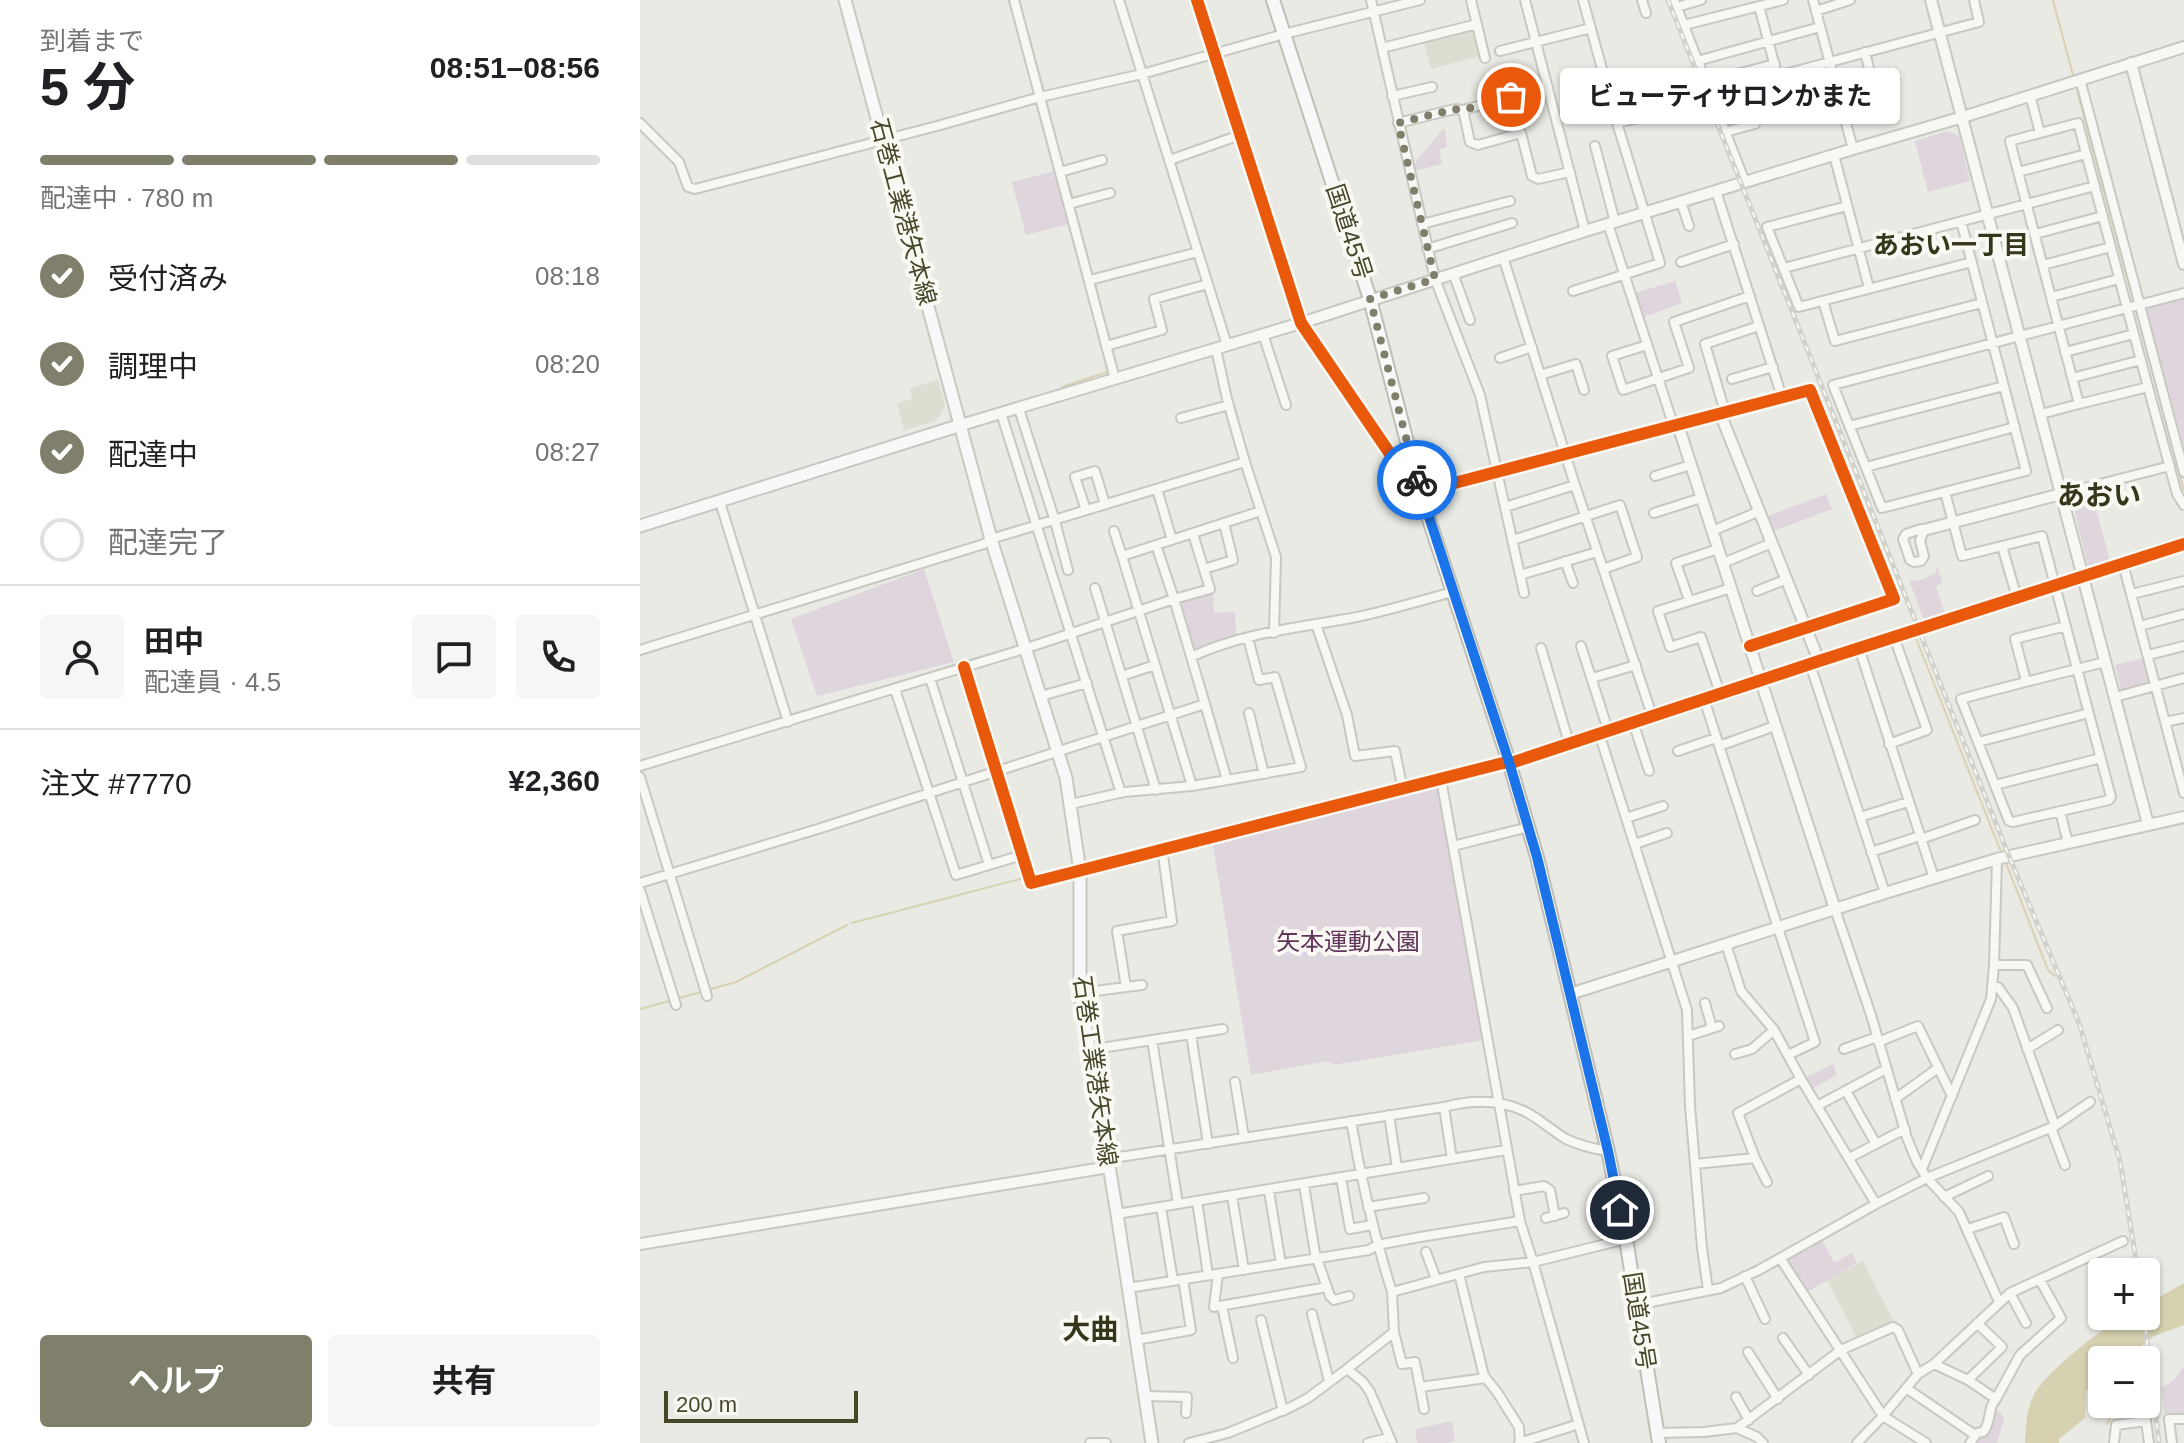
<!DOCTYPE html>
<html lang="ja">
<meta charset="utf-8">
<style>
body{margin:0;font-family:Helvetica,"Noto Sans JP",sans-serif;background:#f6f6f6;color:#202124;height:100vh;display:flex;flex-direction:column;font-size:30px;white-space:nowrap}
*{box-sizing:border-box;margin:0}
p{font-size:26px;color:#757577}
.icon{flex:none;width:44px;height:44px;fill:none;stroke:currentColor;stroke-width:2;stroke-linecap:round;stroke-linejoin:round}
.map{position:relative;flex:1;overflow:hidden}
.side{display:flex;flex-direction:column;background:#fff;width:640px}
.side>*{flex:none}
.tools{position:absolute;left:1448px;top:1258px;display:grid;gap:16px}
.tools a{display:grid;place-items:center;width:72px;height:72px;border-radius:8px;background:#fff;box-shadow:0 2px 6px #0004;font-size:40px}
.scale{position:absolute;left:24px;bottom:20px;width:194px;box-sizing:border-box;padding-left:8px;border:4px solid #464629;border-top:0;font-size:22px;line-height:28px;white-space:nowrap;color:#464629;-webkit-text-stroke:6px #f9f8f3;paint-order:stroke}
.pin{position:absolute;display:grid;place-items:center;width:68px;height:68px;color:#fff;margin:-34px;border:4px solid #fff;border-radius:50%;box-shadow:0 2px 8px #0007}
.courier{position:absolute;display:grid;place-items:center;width:80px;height:80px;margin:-40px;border:6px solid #1a73e8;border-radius:50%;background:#fff;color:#222;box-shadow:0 2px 10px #0007}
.bubble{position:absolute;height:56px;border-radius:8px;background:#fff;box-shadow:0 2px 6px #0004;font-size:26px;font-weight:700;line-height:56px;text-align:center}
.summary em{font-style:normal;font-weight:700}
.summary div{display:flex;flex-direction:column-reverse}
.summary{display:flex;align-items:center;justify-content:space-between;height:136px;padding:0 40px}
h1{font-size:52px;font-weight:700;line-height:60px}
.bar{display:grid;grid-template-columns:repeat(4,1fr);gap:12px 8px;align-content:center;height:96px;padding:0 40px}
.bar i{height:10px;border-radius:6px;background:#e0e0e0}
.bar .active{background:#7f7f6b}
.bar p{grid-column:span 4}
.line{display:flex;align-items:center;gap:20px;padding:0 40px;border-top:2px solid #e0e0e0}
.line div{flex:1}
.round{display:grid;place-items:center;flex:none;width:84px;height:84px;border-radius:8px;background:#f6f6f6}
ol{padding:0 40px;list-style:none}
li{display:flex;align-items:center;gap:24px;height:88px}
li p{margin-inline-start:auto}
li .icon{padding:8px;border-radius:50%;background:#7f7f6b;color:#fff;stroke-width:4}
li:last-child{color:#757577}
li i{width:44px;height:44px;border:4px solid #e0e0e0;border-radius:50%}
.primary-button{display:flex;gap:16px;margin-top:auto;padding:16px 40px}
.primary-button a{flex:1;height:92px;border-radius:8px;background:#7f7f6b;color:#fff;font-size:32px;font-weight:700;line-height:92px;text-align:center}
.primary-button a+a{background:#f6f6f6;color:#202124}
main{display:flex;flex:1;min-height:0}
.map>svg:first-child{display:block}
.built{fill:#ddddd2}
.green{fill:#dfd5dc}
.water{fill:#d6d2b1}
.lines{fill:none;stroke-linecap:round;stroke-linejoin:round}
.stream{stroke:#d6d2b1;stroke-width:2}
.minor-casing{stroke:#c8c8c3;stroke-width:12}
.tertiary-casing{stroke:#c8c8c3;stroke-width:14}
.secondary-casing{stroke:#c8c8c3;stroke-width:15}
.trunk-casing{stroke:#bfbfb7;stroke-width:16}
.minor{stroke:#f7f7f4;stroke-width:8}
.tertiary{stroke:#f7f7f4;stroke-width:10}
.secondary{stroke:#f8f8f8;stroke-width:11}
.trunk{stroke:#f8f8f8;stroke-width:12}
.rail-casing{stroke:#d2d2cd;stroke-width:5}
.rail{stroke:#f9f8f3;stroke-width:2;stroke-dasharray:6;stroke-linecap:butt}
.cycleway-casing{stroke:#f9f8f3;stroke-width:17}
.cycleway{stroke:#e8590c;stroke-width:12}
.done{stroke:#7f7f6b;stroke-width:8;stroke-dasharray:0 14.4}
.route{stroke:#1a73e8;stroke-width:10}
.labels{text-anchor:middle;stroke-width:8;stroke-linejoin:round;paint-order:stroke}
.street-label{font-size:24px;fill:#464629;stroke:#f9f8f3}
.park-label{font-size:24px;fill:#62355b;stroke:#f9f8f3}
.neighbourhood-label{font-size:26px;font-weight:bold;fill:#36361b;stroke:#f9f8f3}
.quarter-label{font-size:28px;font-weight:bold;fill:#36361b;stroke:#f9f8f3}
</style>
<main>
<section class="side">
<div class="summary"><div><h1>5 分</h1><p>到着まで</p></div><em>08:51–08:56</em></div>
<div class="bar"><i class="active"></i><i class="active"></i><i class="active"></i><i></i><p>配達中 · 780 m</p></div>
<ol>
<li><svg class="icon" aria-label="check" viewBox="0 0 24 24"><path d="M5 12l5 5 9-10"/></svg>受付済み<p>08:18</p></li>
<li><svg class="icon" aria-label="check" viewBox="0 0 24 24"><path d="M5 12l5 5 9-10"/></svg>調理中<p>08:20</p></li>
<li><svg class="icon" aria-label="check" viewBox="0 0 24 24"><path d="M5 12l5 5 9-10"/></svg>配達中<p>08:27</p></li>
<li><i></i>配達完了</li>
</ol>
<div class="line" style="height:144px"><a class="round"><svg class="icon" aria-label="person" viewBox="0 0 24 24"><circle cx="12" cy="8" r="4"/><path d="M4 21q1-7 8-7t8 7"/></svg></a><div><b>田中</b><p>配達員 · 4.5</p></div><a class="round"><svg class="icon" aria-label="chat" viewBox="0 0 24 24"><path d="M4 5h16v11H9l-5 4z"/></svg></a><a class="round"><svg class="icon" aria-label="phone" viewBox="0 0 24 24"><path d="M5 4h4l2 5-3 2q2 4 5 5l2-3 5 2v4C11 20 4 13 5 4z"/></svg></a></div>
<div class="line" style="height:104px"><div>注文 #7770</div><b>¥2,360</b></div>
<div class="primary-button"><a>ヘルプ</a><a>共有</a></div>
</section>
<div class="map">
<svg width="1544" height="1443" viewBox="0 0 1544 1443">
<rect width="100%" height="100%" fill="#eaeae5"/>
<path class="built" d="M831,22L840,56L791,69L782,34Z
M298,380L305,406L296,421L264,430L257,403L272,399L270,388Z
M1223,1261L1253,1320L1217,1339L1187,1280Z"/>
<path class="green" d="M803,129H805L807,147L799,150L802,164L775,171L773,165Z
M1308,131L1319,136L1330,181L1288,192L1275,141Z
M415,171L429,224L386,235L372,182Z
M1035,281L1042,303L1004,317L995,293Z
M1544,295V448L1505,305Z
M1451,490L1470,561L1451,568L1448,566L1431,497Z
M1186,494L1192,509L1134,531L1128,520V516Z
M1298,568L1302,582L1296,587L1305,614L1284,620L1269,580C1282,583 1285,577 1296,573V569Z
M284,569L314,662L177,696L151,619Z
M573,590L574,613L595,612L596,636L575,641L556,649L552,646L538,604L540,601Z
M1505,658L1511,681L1508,684L1485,691L1481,689L1475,665Z
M798,784L820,892L843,1040L694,1065L688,1061L611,1075L572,840Z
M1193,1064L1197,1075L1172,1089L1164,1078Z
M1181,1237L1194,1263L1212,1253L1217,1263L1164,1294L1144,1259Z
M1544,1366V1413L1525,1414L1521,1388L1533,1381Z
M1357,1411L1362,1414L1364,1420L1357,1443H1336C1345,1429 1354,1433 1352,1414Z
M812,1421L815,1441L809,1443H777L775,1429Z"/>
<path class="water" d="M1544,1283V1325L1514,1336L1484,1360H1462V1378L1446,1391L1445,1418L1419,1439V1443H1385C1386,1426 1386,1409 1395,1393C1406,1373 1465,1324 1487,1317C1492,1315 1500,1316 1506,1316V1305Z"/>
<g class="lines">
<path class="stream" d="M379,0L404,92
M1413,0L1433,75
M1437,90L1493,300
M405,98L424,169
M426,175L433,200
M434,206L453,277
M455,283L470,343
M1496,311L1544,491
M472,349L477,368L476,369
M422,387L470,371
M1275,636L1361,852
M1181,653L1272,625
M1366,863L1408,970L1415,976
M401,874L419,869
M212,923L384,878
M71,989L96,982L207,925
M39,998L61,992
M0,1009L29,1001
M1467,1424L1478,1404"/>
<defs>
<path id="minor" d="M374,0L475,379
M479,0L587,345
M731,0L795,279L840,395L884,593
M831,0L845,58
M885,0L945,231
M1002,0L1006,13
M1034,0L1105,182
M1173,0L1213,149
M1119,6L1147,112L1234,89L1225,52
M1037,7L1061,0
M1176,11L1210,0
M1044,25L1143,0
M742,48L837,24
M860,51L951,28
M1057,61L1180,27
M864,73L871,97
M1138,76L1339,22L1334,0
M1440,79L1544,472
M1066,82L1135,64
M1390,95L1400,133
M752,96L792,87
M1074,103L1108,93
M823,110L830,142L838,145L881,133L892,176L898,179L930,172
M0,123L39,162L48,187L55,189L297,126L400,97L502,74L644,34L780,0
M758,123L815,109L823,110L908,87
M977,123L1061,103
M1438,123L1508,387L1439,404L1370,141Z
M1085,132L1115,124
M955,146L975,222
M1194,155L1229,288
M530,160L600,135
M420,172L462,160
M1378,172L1446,154
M1076,191L1142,397
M1041,202L1049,226
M429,204L470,193
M1207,206L1127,227L1159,307L1332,262
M1321,221C1343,304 1364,388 1386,471L1242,508L1193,385C1310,355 1427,324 1544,293
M782,224L870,201
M968,224L1032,421L1038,425
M1395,234L1463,216
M787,249L872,223
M863,257L935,485L1012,715
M1041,262L1094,244
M1403,265L1471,247
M1144,268L1455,186
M813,273L830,320
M450,280L558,252
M933,291L1020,263L977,123L943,0
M1411,297L1479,279
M1183,301L1195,341L1342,303
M623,334L646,405
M1007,345L972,356L983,390L1049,368L1034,322L1110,296
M466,346L522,330L514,299L568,284
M1425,352L1494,334
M860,358L892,347
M900,375L936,364L944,390
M1432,378L1501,360
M1092,379L1133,367
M1508,387L1537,494L1544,505
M379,409L415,521L428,570
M1085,412L1065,344L1119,326
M361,413L481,793
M1401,414L1439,404
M541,418L589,405
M1209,426L1364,386
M605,462L636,557L634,633
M1226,467L1375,427
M1015,476L1051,465
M517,489L532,540
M1305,492L1322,556L1402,536L1471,797L1469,800L1373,822L1369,821L1321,699C1369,686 1417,674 1465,662
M1421,494L1530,466
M80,502L148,722
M865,507L935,485
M446,510L435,477L455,471L465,504
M1014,513L1061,498
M1281,529L1284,530L1280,541L1284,556L1281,561L1274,562L1270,560L1263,539L1266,534Z
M474,531L482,556
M1072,531L1120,511
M873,540L980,505L997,557L963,569
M516,545L534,599L570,589L553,534
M1362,546L1377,598
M925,561L933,583
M1083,563L1132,543
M1483,564L1544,793
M564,569L593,560L584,523
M880,575L957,552
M455,588L516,790
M1117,591L1147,579
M1492,594L1544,581
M1049,600L1036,563L1078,549
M676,624L707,715L715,756L755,751L763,790
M1500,626L1544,614
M941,646L968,730
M1110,646L1254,599L1170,390
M901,648L929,743
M0,650L344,544L351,539L605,462L587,399L576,349
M1508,655L1544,646
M551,657C599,634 654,628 706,619C742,613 778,601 813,592
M1170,664L1245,893
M324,667L391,883L863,763L874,762L1219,648L1294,878
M482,676L515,665
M290,678L349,865
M952,678L996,665
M1386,681L1375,639L1426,626
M255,689L316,875L382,855
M1080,693L1061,637L1030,647L1018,611L1091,588
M401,696L447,683
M1475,697L1544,678
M1064,699L1175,1042L1148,1055
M609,713L624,774
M993,722L1009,771
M1525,722L1544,718
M959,733L1047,1010L1050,1106L1062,1248L1068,1290
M1338,742L1449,713
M1249,744L1287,730L1254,637
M1079,746L1135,726
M1038,751L1076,738
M0,766L384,649L534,599L565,704L181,828L0,883
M0,777L67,996
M801,779L880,1221L893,1262L944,1443
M587,780L661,767L635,677L619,680L608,638
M1355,785L1461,758
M552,786L587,780L565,704
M431,804L484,792L552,786L482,556L621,511
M1420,811L1428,843
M1220,817L1268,802
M986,818L1023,806
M1281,839L1335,820
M995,844L1027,833
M813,846L889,827
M1231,852L1280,836
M0,890L36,1005
M1195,909L1231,1015L1267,1138L1277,1162L1287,1178L1319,1212L1359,1302
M1086,944L1101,991L1134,1030L1161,1079L1236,1204
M1354,965H1387L1407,1008
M486,987L502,985
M1353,987H1358L1373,1008L1415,1126
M440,993L486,987L477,931L532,921L522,848
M1065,1003L1072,1028
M551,1034L568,1144
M1048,1036L1079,1026
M512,1040L538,1204
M1238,1042L1278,1026L1312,1096
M1204,1049L1237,1037
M1387,1049L1418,1030
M448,1050L583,1029
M1095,1054L1112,1049L1134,1030
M595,1082L604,1137
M1206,1091L1236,1144
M1255,1099L1298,1068
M1177,1106L1246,1069
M804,1107L812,1159
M749,1115L757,1168
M711,1121C721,1179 734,1235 752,1292
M1411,1128L1425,1165
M1209,1158L1265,1129
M467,1159L804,1107C830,1100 859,1099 884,1111C899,1118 912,1131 926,1139C939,1145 954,1149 968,1151
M1055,1164L1115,1158
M1282,1169L1351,999L1354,965L1357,859
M701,1178L710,1229L732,1225
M1127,1182L1115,1158L1098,1113L1161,1079
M664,1185L675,1253L690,1296L694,1300L709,1296
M629,1191L641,1264
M874,1191L904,1186L910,1190L915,1216
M592,1196L604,1270
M1304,1197L1348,1176
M557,1201L568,1275
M521,1207L533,1281
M728,1207L784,1198
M477,1214L866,1150
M906,1218L924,1213
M1328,1229L1364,1217L1374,1244
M786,1252L796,1279
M1140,1258L1243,1416L1286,1443
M578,1274L574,1307L687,1287
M819,1274L844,1376L857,1392L879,1427L880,1443
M1105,1276L1125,1319
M488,1288L729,1250L737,1245L780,1237L880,1221
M1370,1293L1386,1323
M996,1305L1081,1288L1119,1270L1236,1204L1287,1178L1415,1126L1450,1102
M582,1306L593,1358
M672,1314L689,1381
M621,1320L643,1411
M754,1332L762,1364L775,1362L780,1387L846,1378
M1143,1338L1169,1375
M496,1340L551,1330L543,1279
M1108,1352L1138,1399
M1294,1364L1328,1380L1356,1399
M707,1369L723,1382L730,1392L752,1443
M1328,1380L1362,1347L1337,1323
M780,1387L784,1409
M1266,1388L1335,1435
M504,1396L547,1397L546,1413
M1096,1397L1109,1420
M1504,1404L1506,1421
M1097,1428L1117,1437L1123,1443
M1017,1433L1064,1432L1097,1428L1201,1350L1253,1327L1258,1330L1278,1374
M450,1443H466
M549,1443L588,1433L651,1407L668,1398L707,1369L754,1332L752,1292L844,1267L893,1262L986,1239
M728,1443L748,1438
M879,1443L939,1424
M1217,1443L1243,1416L1278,1374L1294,1364L1370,1293L1483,1241
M1330,1443L1337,1433L1343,1432C1352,1422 1347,1408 1356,1399L1380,1355L1421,1318L1400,1280
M1474,1443L1476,1425L1506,1421L1509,1443
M1532,1443L1529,1419H1544"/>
<path id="tertiary" d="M557,0L661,323L774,489L780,492L1170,390
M1291,0L1508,824
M1491,63L1544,264
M1080,413L1179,661
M321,425L661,323L945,231L1213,149L1323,117L1544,47
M1038,425L1195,909
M1284,530L1421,494
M1219,648L1544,544
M930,994L1245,893L1357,859L1544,817
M0,1244L469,1167"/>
<path id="secondary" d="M205,0L351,539L426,778L440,871V993L477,1214L512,1443
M0,526L321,425"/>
<path id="trunk" d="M633,0L730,299L780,492L869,762L897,857L968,1151L986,1239L1019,1443"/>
</defs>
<use href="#minor" class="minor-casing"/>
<use href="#tertiary" class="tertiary-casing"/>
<use href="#secondary" class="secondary-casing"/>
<use href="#trunk" class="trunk-casing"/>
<use href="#minor" class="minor"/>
<use href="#tertiary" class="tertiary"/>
<use href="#secondary" class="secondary"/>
<use href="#trunk" class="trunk"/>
<defs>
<path id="rail" d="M1028,0L1369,856L1439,1023L1480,1161L1498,1272
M1504,1316L1519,1443"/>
</defs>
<use href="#rail" class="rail-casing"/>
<use href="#rail" class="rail"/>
<defs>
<path id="cycleway" d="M557,0L661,323L774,489L780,492L1170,390L1254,599L1110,646
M324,667L391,883L863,763L874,762L1179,661L1544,544"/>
</defs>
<use href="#cycleway" class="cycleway-casing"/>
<use href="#cycleway" class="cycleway"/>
</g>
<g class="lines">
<path class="done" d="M777,480L730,299L795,279L758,123L815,109L823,110L871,97"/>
<path class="route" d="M777,480L869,762L897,857L968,1151L980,1210"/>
</g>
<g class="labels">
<g class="street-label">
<text transform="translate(263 212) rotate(75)" y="8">石巻工業港矢本線</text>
<text transform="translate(709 232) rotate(72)" y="8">国道45号</text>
<text transform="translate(455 1071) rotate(82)" y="8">石巻工業港矢本線</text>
<text transform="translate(999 1321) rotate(81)" y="8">国道45号</text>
</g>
<g class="park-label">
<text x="708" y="950">矢本運動公園</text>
</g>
<g class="neighbourhood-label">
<text x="1311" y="254">あおい一丁目</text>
</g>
<g class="quarter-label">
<text x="1459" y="505">あおい</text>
<text x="450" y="1339">大曲</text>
</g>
</g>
</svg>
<div class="tools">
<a>+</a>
<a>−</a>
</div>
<div class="scale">200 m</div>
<div class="pin" style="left:871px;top:97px;background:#ea580c"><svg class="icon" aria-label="bag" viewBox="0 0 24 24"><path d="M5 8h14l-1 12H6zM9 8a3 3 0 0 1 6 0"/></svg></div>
<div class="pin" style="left:980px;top:1210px;background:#1f2937"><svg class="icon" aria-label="home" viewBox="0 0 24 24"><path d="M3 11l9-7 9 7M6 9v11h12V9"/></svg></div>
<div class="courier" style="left:777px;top:480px"><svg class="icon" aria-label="bike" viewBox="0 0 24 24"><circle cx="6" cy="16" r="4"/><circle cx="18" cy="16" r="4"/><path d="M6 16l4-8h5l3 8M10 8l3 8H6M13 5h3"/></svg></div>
<div class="bubble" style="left:920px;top:68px;width:340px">ビューティサロンかまた</div>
</div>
</main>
